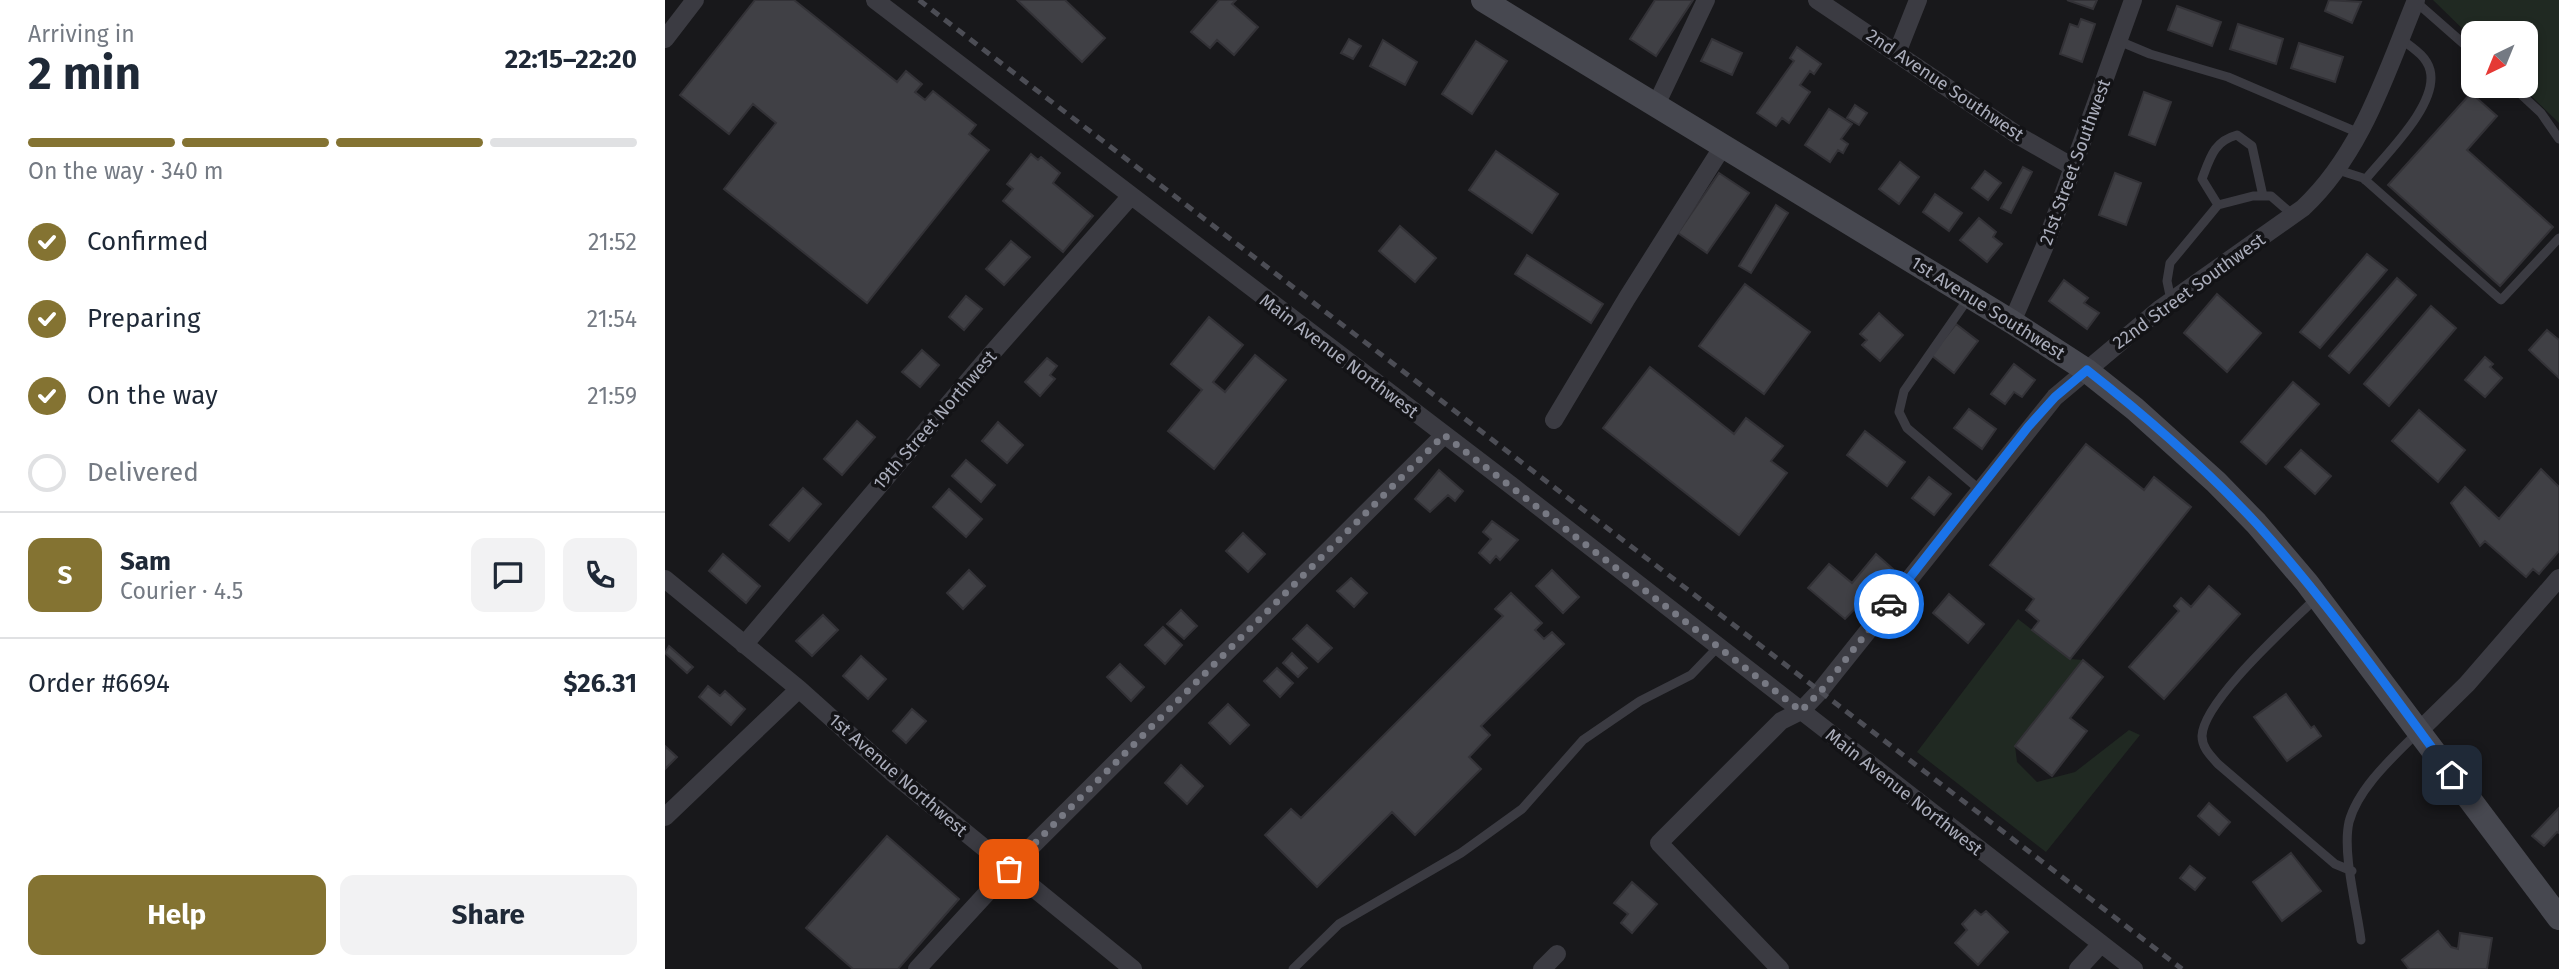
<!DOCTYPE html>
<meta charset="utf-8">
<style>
body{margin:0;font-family:"Fira Sans",sans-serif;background:#f2f2f3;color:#1f2937;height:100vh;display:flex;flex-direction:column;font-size:26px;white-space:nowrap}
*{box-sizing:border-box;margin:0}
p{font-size:23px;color:#747a83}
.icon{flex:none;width:38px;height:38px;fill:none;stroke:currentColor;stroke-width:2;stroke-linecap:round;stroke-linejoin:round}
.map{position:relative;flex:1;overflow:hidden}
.sheet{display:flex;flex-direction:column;background:#fff;width:665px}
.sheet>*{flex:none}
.needle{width:46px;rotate:223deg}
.tools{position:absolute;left:1796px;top:21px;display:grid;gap:14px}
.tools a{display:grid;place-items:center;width:77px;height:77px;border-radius:14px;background:#fff;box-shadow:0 4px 10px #0003;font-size:35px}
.pin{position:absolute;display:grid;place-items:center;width:60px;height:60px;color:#fff;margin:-30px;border-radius:14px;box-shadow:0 4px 10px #0006}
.courier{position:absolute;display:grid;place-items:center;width:70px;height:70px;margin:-35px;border:5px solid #1a73e8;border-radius:50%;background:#fff;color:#222;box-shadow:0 2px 9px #0007}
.overview em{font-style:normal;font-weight:700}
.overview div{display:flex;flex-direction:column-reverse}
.overview{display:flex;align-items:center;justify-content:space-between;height:119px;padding:0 28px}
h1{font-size:46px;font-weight:700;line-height:52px}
.bar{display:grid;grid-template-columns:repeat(4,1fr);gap:10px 7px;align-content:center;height:84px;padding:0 28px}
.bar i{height:9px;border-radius:5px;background:#e0e1e3}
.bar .active{background:#847332}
.bar p{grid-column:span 4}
.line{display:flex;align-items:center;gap:18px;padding:0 28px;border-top:2px solid #e0e1e3}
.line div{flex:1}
.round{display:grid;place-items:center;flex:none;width:74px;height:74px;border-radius:14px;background:#f2f2f3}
ol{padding:0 28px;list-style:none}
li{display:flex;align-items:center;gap:21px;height:77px}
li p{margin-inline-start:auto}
li .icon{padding:7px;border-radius:50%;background:#847332;color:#fff;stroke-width:4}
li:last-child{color:#747a83}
li i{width:38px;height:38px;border:4px solid #e0e1e3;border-radius:50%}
.button{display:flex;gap:14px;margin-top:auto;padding:14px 28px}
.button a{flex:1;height:80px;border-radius:14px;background:#847332;color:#fff;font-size:28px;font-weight:700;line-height:80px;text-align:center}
.button a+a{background:#f2f2f3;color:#1f2937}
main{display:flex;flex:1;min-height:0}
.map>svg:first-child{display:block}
.green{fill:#202922}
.building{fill:#404045;stroke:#333237;stroke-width:2}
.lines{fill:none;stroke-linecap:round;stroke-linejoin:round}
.service{stroke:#3b3b42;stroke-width:9}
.minor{stroke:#3b3b42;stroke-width:18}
.secondary{stroke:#474850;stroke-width:24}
.rail{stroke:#4c4d55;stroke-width:5;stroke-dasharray:9 7;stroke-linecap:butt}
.done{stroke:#777983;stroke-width:7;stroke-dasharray:0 12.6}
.route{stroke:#1a73e8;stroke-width:9}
.labels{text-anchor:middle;stroke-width:7;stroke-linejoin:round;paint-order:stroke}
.street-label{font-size:18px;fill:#aaadbb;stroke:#131316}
</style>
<main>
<section class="sheet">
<div class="overview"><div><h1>2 min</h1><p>Arriving in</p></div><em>22:15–22:20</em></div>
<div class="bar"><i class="active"></i><i class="active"></i><i class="active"></i><i></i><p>On the way · 340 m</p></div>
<ol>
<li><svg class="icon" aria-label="check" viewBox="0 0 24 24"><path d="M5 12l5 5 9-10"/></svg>Confirmed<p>21:52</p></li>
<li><svg class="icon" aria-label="check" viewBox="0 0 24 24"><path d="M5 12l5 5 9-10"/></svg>Preparing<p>21:54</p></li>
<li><svg class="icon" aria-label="check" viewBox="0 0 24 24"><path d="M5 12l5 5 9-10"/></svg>On the way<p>21:59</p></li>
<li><i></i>Delivered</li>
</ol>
<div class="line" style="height:126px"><b class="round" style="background:#847332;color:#fff">S</b><div><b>Sam</b><p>Courier · 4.5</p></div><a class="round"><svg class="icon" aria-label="chat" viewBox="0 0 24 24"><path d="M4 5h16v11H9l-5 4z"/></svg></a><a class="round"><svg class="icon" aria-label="phone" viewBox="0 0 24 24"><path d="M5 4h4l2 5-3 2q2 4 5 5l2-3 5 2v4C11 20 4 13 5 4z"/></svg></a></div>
<div class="line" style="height:91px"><div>Order #6694</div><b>$26.31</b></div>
<div class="button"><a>Help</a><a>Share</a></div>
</section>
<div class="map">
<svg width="1894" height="969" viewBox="0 0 1894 969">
<rect width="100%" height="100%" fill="#18181b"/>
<path class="green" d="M1768,0H1894V123L1856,86H1860V33H1808V39Z
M1353,619L1405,659L1418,660L1350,746L1352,762L1372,782L1410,772L1464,730L1475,735L1381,852L1252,752Z"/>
<path class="building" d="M90,0H129L232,82L241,71L257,84L250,92L260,100L268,91L311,125L304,134L324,150L202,303L59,189L111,123L88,104L64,134L15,95Z
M352,0H400L440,38L417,62Z
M554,0H571L567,4L593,27L569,55L552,40L545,48L526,32Z
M990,0H1028L991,56L965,39Z
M1402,0H1432L1428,9Z
M1664,0L1696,2L1687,23L1660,11Z
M1512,6L1556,22L1547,46L1503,30Z
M1416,19L1430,24L1417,62L1395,54L1405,24L1413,27Z
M1573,24L1618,39L1611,64L1565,49Z
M684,39L696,46L688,59L676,53Z
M1047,39L1077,53L1067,75L1036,61Z
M718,40L752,62L740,85L705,66Z
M811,41L842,61L807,114L777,94Z
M1634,43L1678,57L1670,82L1626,68Z
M1132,47L1156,64L1149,74L1145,71L1135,85L1145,92L1124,123L1117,118L1111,126L1092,113L1129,61L1125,58Z
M1479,92L1506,102L1490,145L1464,135Z
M1806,93L1832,116L1802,150L1888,227L1835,286L1723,185Z
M1190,105L1202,113L1194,125L1182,118Z
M1164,109L1187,124L1176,139L1183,144L1178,153L1173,150L1165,162L1140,145Z
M831,151L893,194L867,233L804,190Z
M366,154L373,160L376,157L395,173L388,183L428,216L398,252L338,201L348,189L342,184Z
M1235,162L1254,177L1234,204L1214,189Z
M1358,167L1367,172L1346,213L1336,208Z
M1320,171L1336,183L1323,200L1307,188Z
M1054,173L1084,193L1042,253L1013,233Z
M1450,173L1476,183L1461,225L1434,215Z
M1270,194L1297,213L1284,231L1258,212Z
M1111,205L1123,213L1086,273L1074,266Z
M1314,218L1331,232L1328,237L1337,244L1322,262L1295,240Z
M735,226L771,258L750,282L714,251Z
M346,241L365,257L339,285L321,269Z
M1702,254L1722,270L1655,348L1635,332Z
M862,255L938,304L926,323L850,274Z
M1732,278L1751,295L1684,373L1664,356Z
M1399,280L1423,298L1419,303L1434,313L1422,329L1384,301Z
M1080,284L1145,332L1099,394L1034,346Z
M1552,294L1596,333L1562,372L1519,333Z
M301,296L317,309L299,330L284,317Z
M1766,306L1791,328L1724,406L1699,384Z
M1214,313L1238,335L1215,361L1197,345L1202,340L1195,334Z
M544,317L578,345L548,382L560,392L590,355L621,380L549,469L503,431L537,390L506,364Z
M1291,324L1313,341L1289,373L1266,355Z
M1882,330L1894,340V378L1864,350Z
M257,350L274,365L255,387L237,372Z
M1820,357L1828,364L1825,367L1837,378L1820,397L1800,380Z
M382,358L392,366L385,375L390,379L375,396L360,382Z
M1349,364L1370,380L1357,397L1349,392L1340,404L1326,394Z
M985,367L1069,434L1081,418L1118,446L1106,461L1122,473L1074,535L938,428Z
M1628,382L1654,404L1601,464L1576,442Z
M1304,409L1331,429L1317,449L1289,428Z
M1754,410L1800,450L1773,482L1727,441Z
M192,421L210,437L177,475L159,459Z
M333,422L358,445L342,463L317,441Z
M1200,431L1240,462L1222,486L1182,455Z
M1421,444L1479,490L1489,477L1526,507L1405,659L1367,630L1374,621L1361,610L1369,599L1325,565Z
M1636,450L1666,476L1650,494L1620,467Z
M301,460L330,485L316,502L287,476Z
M1876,469L1894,487V551L1874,574L1868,569L1861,577L1820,541L1815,546L1786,503L1800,487L1834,519Z
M774,470L798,491L790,501L783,495L765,512L750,499Z
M1264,477L1286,494L1269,515L1247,498Z
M138,488L156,504L124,541L105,525Z
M284,489L317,519L301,537L268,507Z
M827,521L853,540L835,560L831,556L825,563L814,553L826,539L818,532Z
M578,533L600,554L583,572L561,551Z
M58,554L95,586L81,603L44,571Z
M1211,554L1228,569L1180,619L1143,588L1164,564L1187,583Z
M304,570L320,586L298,609L282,593Z
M887,570L914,597L898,613L871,586Z
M686,578L702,593L689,607L672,591Z
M1544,586L1575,614L1499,699L1464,667L1514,611L1509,606L1516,598L1526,607Z
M846,593L877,623L870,630L879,639L887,632L899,644L816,726L825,735L804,757L816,769L750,835L727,812L652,887L600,835L626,809L636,818L838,616L830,609Z
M1284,594L1319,624L1303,643L1268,613Z
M516,610L532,626L519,639L502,624Z
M158,615L173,630L147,656L131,641Z
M642,625L667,648L653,662L628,639Z
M498,627L517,645L500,664L480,645Z
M4,646L28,667L22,673L0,653Z
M627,653L642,668L633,677L618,663Z
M196,656L221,679L203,699L178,676Z
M1418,660L1438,677L1405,718L1422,731L1387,776L1350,746Z
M455,664L479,687L466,701L442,677Z
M612,668L628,683L615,697L599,681Z
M43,686L55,696L60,691L80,709L66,725L34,697Z
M1621,694L1646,728L1649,726L1656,736L1622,761L1589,717Z
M563,704L584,725L565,744L544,723Z
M247,709L261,721L241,743L228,731Z
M0,746L12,757L0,769Z
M516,765L538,786L522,804L500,783Z
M1544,803L1565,822L1554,835L1533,816Z
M1894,808V833L1892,832L1879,846L1867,836Z
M222,836L294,899L233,969H188L141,928Z
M1626,853L1656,891L1617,921L1588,882Z
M1525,866L1540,878L1530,890L1515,878Z
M967,882L992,904L967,933L956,923L963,914L949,903Z
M1310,910L1316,915L1321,911L1343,932L1313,965L1290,943L1302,930L1297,924Z
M1773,931L1786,947L1793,949L1795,933L1827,938L1822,969H1744L1737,960Z"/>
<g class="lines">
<path class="service" d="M1750,1L1808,52
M1454,41L1485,54L1563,77L1694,133
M1847,86L1876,113L1894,139
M1673,170L1698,178L1836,300L1894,238
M1700,180C1721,154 1774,104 1765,70C1761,55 1746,47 1735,38
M1553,205L1537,179C1545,158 1549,141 1572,135L1587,146L1598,196
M1305,296L1239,391L1234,412L1242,428L1315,490
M1506,300L1502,281L1505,263L1553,205L1588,196H1606L1628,215
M1651,598C1625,624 1538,701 1537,736C1537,748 1546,756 1553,764L1670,864L1687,871
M1696,940C1692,908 1677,853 1684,822C1693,788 1729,756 1753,732
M628,969L674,924L796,853L857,809L918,740L975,701L1026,675L1053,647"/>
<path class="minor" d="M210,0L847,486L1469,969
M1152,0L1354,136L1408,167
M0,39L30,0
M1232,53L1253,0
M991,105L1041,0
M1347,322L1379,248L1468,0
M889,420L962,298L1058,146
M0,579L134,689L231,776L468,969
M79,645L320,361L465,197
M1754,731L1802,684L1894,578
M0,817L134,689
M252,969L344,869L779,435
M877,969L892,954
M1115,969L994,843L1116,721L1136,711L1155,691L1390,397L1496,308L1638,208C1697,153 1721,73 1751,0
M1413,969L1436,944"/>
<path class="secondary" d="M818,0L1347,322L1421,370L1470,409L1551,482L1591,523L1642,583L1894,918"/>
<path class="rail" d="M254,0L1517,969"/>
</g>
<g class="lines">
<path class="done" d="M344,869L779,435L1136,711L1156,691L1224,604"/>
<path class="route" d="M1224,604L1363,427L1390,397L1422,370C1482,417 1539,467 1591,523C1662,601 1724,690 1787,775"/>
</g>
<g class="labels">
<g class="street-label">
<text transform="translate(1280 85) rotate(34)" y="6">2nd Avenue Southwest</text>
<text transform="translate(1410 162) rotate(-70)" y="6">21st Street Southwest</text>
<text transform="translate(1524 291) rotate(-36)" y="6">22nd Street Southwest</text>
<text transform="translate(1323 308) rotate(32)" y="6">1st Avenue Southwest</text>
<text transform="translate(674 356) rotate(37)" y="6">Main Avenue Northwest</text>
<text transform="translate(270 420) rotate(-49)" y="6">19th Street Northwest</text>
<text transform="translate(233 775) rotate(41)" y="6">1st Avenue Northwest</text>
<text transform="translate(1239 792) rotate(38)" y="6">Main Avenue Northwest</text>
</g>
</g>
</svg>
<div class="tools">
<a><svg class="needle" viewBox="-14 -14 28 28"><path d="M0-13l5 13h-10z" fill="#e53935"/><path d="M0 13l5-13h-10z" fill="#747a83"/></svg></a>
</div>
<div class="pin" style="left:344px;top:869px;background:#ea580c"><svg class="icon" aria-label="bag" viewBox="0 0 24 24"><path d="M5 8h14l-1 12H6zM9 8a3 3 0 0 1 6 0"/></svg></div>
<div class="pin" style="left:1787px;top:775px;background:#1f2937"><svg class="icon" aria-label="home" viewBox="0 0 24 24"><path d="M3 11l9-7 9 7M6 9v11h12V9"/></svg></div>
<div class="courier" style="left:1224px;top:604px"><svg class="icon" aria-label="car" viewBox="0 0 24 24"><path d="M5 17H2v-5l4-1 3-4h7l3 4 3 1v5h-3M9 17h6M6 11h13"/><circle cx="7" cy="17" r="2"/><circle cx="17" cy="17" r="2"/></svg></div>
</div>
</main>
